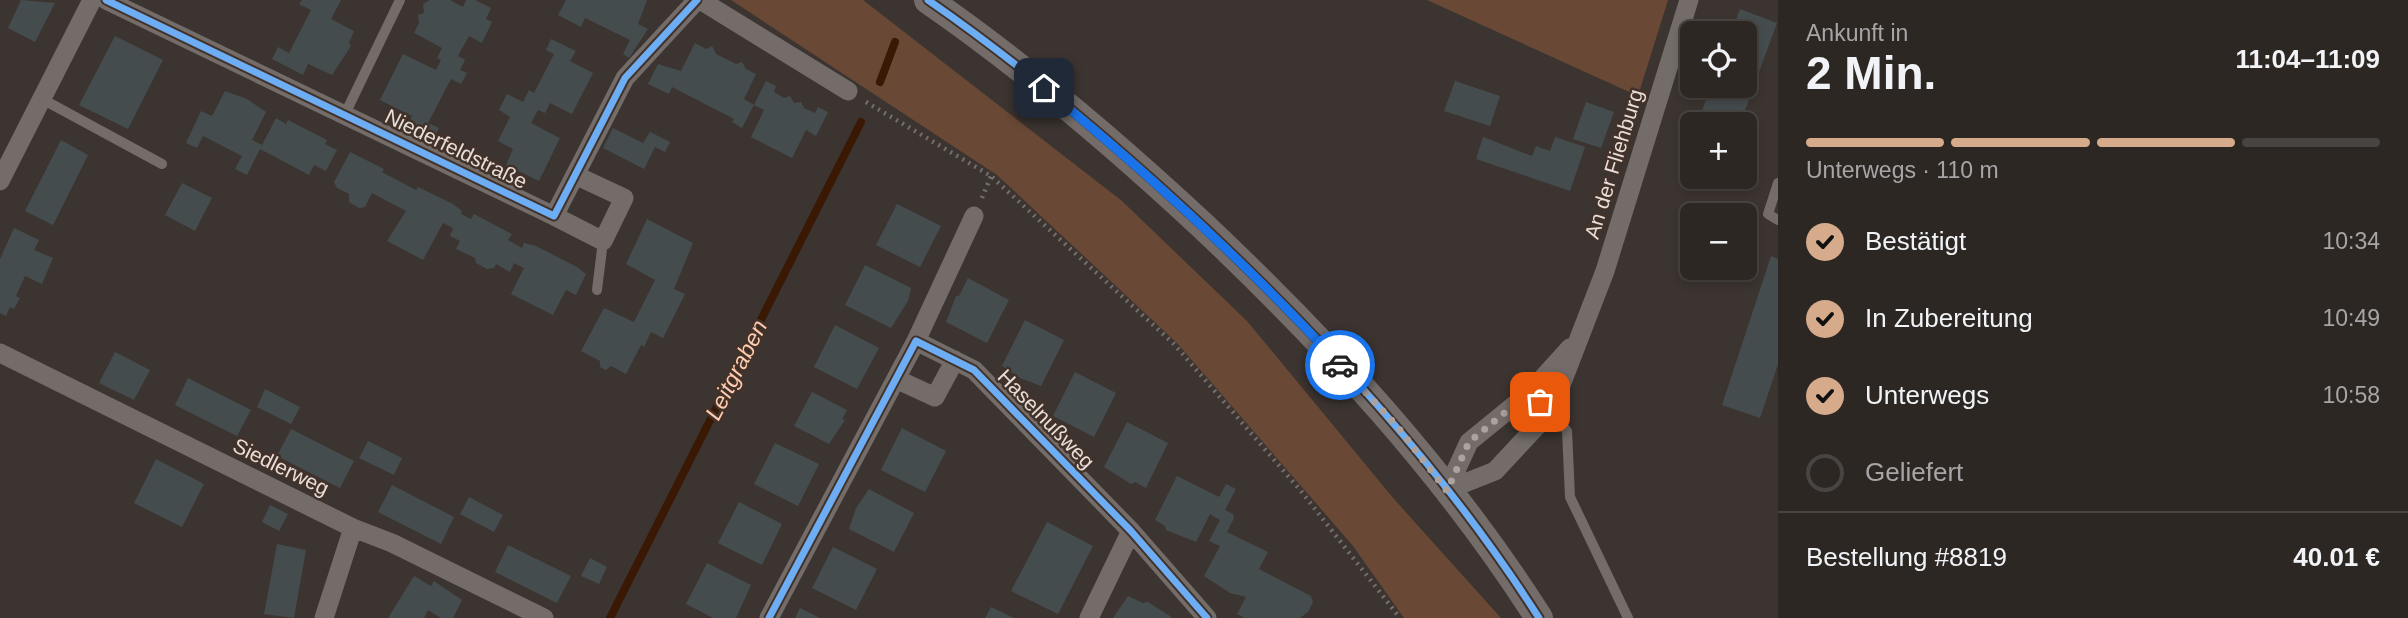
<!DOCTYPE html>
<html lang="de">
<meta charset="utf-8">
<style>
body{margin:0;font-family:Helvetica,sans-serif;background:#352f2c;color:#f1f3f6;height:100vh;display:flex;flex-direction:column;font-size:26px;white-space:nowrap}
*{box-sizing:border-box;margin:0}
p{font-size:23px;color:#a7a5a6}
.icon{flex:none;width:38px;height:38px;fill:none;stroke:currentColor;stroke-width:2;stroke-linecap:round;stroke-linejoin:round}
.map{position:relative;flex:1;overflow:hidden}
.details{display:flex;flex-direction:column;background:#2d2724;width:630px}
.details>*{flex:none}
.controls{position:absolute;left:1680px;top:21px;display:grid;gap:14px}
.controls a{display:grid;place-items:center;width:77px;height:77px;border-radius:10px;background:#2d2724;box-shadow:0 4px 10px #0003,0 0 0 2px #484441;font-size:35px}
.pin{position:absolute;display:grid;place-items:center;width:60px;height:60px;color:#fff;margin:-30px;border-radius:14px;box-shadow:0 4px 10px #0006}
.courier{position:absolute;display:grid;place-items:center;width:70px;height:70px;margin:-35px;border:5px solid #1a73e8;border-radius:50%;background:#fff;color:#222;box-shadow:0 2px 9px #0007}
.head em{font-style:normal;font-weight:800}
.head div{display:flex;flex-direction:column-reverse}
.head{display:flex;align-items:center;justify-content:space-between;height:119px;padding:0 28px}
h1{font-size:46px;font-weight:800;line-height:52px}
.bar{display:grid;grid-template-columns:repeat(4,1fr);gap:10px 7px;align-content:center;height:84px;padding:0 28px}
.bar i{height:9px;border-radius:5px;background:#484441}
.bar .current{background:#d6ab8b}
.bar p{grid-column:span 4}
.line{display:flex;align-items:center;gap:18px;padding:0 28px;border-top:2px solid #484441}
.line div{flex:1}
ol{padding:0 28px;list-style:none}
li{display:flex;align-items:center;gap:21px;height:77px}
li p{margin-inline-start:auto}
li .icon{padding:7px;border-radius:50%;background:#d6ab8b;color:#111;stroke-width:4}
li:last-child{color:#a7a5a6}
li i{width:38px;height:38px;border:4px solid #484441;border-radius:50%}
main{display:flex;flex:1;min-height:0}
.map>svg:first-child{display:block}
.green{fill:#694835}
.lines{fill:none;stroke-linecap:round;stroke-linejoin:round}
.stream{stroke:#3a1904;stroke-width:8}
.building{fill:#454c4d}
.path{stroke:#746f6c;stroke-width:4.5;stroke-dasharray:2 5;stroke-linecap:butt}
.service{stroke:#736c69;stroke-width:10}
.minor{stroke:#736c69;stroke-width:19}
.secondary{stroke:#736c69;stroke-width:28}
.cycleway-casing{stroke:#42322a;stroke-width:11}
.cycleway{stroke:#6dadf4;stroke-width:7}
.done{stroke:#aca29e;stroke-width:7;stroke-dasharray:0 12.6}
.route{stroke:#1a73e8;stroke-width:9}
.labels{text-anchor:middle;stroke-width:5;stroke-linejoin:round;paint-order:stroke}
.street-label{font-size:21px;fill:#e8ded9;stroke:#42322a}
.water-label{font-size:23px;font-style:italic;fill:#feccb0;stroke:#42322a}
</style>
<main>
<div class="map">
<svg width="1778" height="618" viewBox="0 0 1778 618">
<rect width="100%" height="100%" fill="#3c3430"/>
<path class="green" d="M731,0H863L1122,201L1247,321L1394,499L1501,618H1404L1353,546L1177,343L997,175Z
M1427,0H1668L1638,96Z"/>
<g class="lines">
<path class="stream" d="M880,82L895,42
M610,618L861,122"/>
</g>
<path class="building" d="M21,0L55,3L35,42L8,28Z
M302,0H341L331,19L354,31L349,43L351,46L332,75L308,64L303,75L272,59L278,47L289,53L311,10L299,4Z
M430,0H450L463,7L466,0H475L491,8L486,19L492,22L482,43L469,36L458,56L465,60L460,70L467,73L461,84L451,79L428,123L439,128L433,140L407,126L412,116L380,100L403,54L436,70L441,60L437,58L442,48L414,33L419,23L418,15L424,13L423,4Z
M566,0H647L638,24L648,29L629,58L623,54L630,40L585,18L581,27L558,15Z
M1740,9L1777,23L1740,124H1697L1711,86H1745V33H1731Z
M115,36L163,60L128,129L79,105Z
M551,39L576,51L570,61L593,73L572,114L550,103L545,113L538,110L531,123L560,138L539,181L506,165L513,149L498,141L510,117L499,110L507,94L523,102L529,90L534,93L554,54L546,50Z
M695,43L706,49L712,46L716,54L736,64L742,62L746,69L756,74L744,99L754,105L742,128L732,122L734,119L672,87L669,94L648,84L658,64L681,71Z
M766,81L776,86L774,92L784,98L790,96L794,103L801,102L804,108L815,113L818,107L828,112L816,136L806,130L792,158L751,137L764,110L754,105Z
M1455,81L1500,96L1490,126L1444,111Z
M225,91L247,99L266,112L252,140L262,145L276,118L286,124L288,120L327,140L325,144L337,150L326,171L314,165L309,175L260,149L247,175L235,169L242,156L203,136L197,148L186,143L201,111L212,116Z
M1586,102L1614,112L1601,148L1573,139Z
M613,128L643,143L650,132L670,142L665,152L655,147L644,169L603,148Z
M1483,137L1532,156L1536,146L1550,151L1555,137L1585,147L1570,191L1476,159Z
M61,140L88,155L53,225L25,211Z
M350,152L384,169L382,172L416,190L418,187L453,204L462,211L461,214L471,219L474,214L512,234L508,240L522,248L524,243L536,246L577,267L586,274L576,295L566,290L553,315L511,294L524,268L514,263L510,272L496,264L494,268L487,269L476,263L475,258L456,249L460,241L450,236L453,228L443,223L423,260L387,241L406,211L372,193L365,207L359,208L349,202V194L337,188L334,182Z
M182,183L212,198L195,231L165,215Z
M897,204L941,226L920,267L876,245Z
M647,219L693,243L674,289L685,294L663,338L651,332L644,347L641,345L626,374L611,366L606,370L600,367V361L581,351L604,308L634,322L655,280L626,264Z
M14,228L39,240L34,250L53,258L42,284L25,276L16,296L20,298L14,309L10,307L6,316L0,313V259Z
M1771,256L1778,259V364L1760,418L1722,405Z
M865,265L911,288L908,301L891,328L845,305Z
M968,278L1009,300L987,343L946,322L956,296H959Z
M1025,320L1064,340L1041,386L1020,378L1002,366Z
M835,325L879,348L857,389L814,367Z
M115,352L150,370L134,400L99,383Z
M1075,372L1116,393L1094,437L1053,416Z
M188,378L251,410L237,436L175,405Z
M265,389L300,407L291,424L257,407Z
M812,392L847,410L842,419L845,420L829,444L794,426Z
M1127,422L1168,443L1146,488L1135,482L1131,484L1104,467Z
M902,428L946,451L925,492L881,470Z
M291,429L354,461L340,488L277,456Z
M368,441L402,458L394,475L359,458Z
M775,443L819,464L798,506L754,484Z
M156,459L204,484L182,527L134,503Z
M1177,476L1219,497L1226,484L1236,489L1225,510L1233,514L1234,518L1227,532L1268,552L1259,569L1311,596L1313,602L1308,612L1300,618H1245L1237,614L1246,597L1230,593L1204,576L1220,546L1209,541L1220,520L1210,514L1196,542L1166,530L1165,526L1155,520Z
M392,485L454,517L441,544L378,512Z
M869,489L914,513L894,552L849,529L856,508Z
M469,497L503,515L494,532L460,514Z
M739,502L782,524L762,565L718,543Z
M270,505L288,514L279,531L262,522Z
M1047,522L1093,546L1058,614L1011,591Z
M277,544L306,550L294,618L264,614Z
M508,545L571,576L557,603L495,572Z
M833,547L877,569L856,610L812,588Z
M590,558L607,567L599,584L581,576Z
M707,563L751,585L736,618H713L686,604Z
M414,576L431,586L434,581L462,600L453,618H441L428,610L424,618H388Z
M1128,596L1143,603L1148,602L1173,618H1113Z
M991,607L1014,618H985Z
M800,608L820,618H795Z"/>
<g class="lines">
<path class="path" d="M866,102L991,176L1174,344L1301,491L1400,618
M982,198L991,176"/>
<path class="service" d="M42,99L162,164
M345,114L400,0
M1778,183L1768,214L1778,220
M597,290L603,241
M1529,393L1551,411L1567,431L1570,497L1628,618"/>
<path class="minor" d="M106,0L554,216L625,78L697,0
M700,0L848,91
M0,181L92,0
M554,216L603,241L624,198L575,175
M916,341L974,216
M0,353L353,528L392,543L544,618
M896,379L935,397L955,360
M1447,490L1495,471L1551,411L1605,271L1689,0
M1447,490L1469,442L1529,393L1570,348
M324,618L353,528
M769,618L916,341L974,370L1131,531L1207,618
M1089,618L1131,531"/>
<path class="secondary" d="M928,0C1025,67 1116,145 1202,225C1327,343 1446,472 1539,618"/>
<defs>
<path id="cycleway" d="M106,0L554,216L625,78L697,0
M928,0C1025,67 1116,145 1202,225C1327,343 1446,472 1539,618
M769,618L916,341L974,370L1131,531L1207,618"/>
</defs>
<use href="#cycleway" class="cycleway-casing"/>
<use href="#cycleway" class="cycleway"/>
</g>
<g class="lines">
<path class="done" d="M1340,365L1397,426L1447,491L1469,442L1529,393L1540,402"/>
<path class="route" d="M1044,88C1149,174 1248,265 1340,365"/>
</g>
<g class="labels">
<g class="street-label">
<text transform="translate(456 149) rotate(26)" y="7">Niederfeldstraße</text>
<text transform="translate(1614 164) rotate(-73)" y="7">An der Fliehburg</text>
<text transform="translate(1046 419) rotate(46)" y="7">Haselnußweg</text>
<text transform="translate(281 467) rotate(26)" y="7">Siedlerweg</text>
</g>
<g class="water-label">
<text transform="translate(736 370) rotate(-63)" y="8">Leitgraben</text>
</g>
</g>
</svg>
<div class="controls">
<a><svg class="icon" aria-label="locate" viewBox="0 0 24 24"><circle cx="12" cy="12" r="6"/><path d="M12 2v4M12 18v4M2 12h4M18 12h4"/></svg></a>
<a>+</a>
<a>−</a>
</div>
<div class="pin" style="left:1540px;top:402px;background:#ea580c"><svg class="icon" aria-label="bag" viewBox="0 0 24 24"><path d="M5 8h14l-1 12H6zM9 8a3 3 0 0 1 6 0"/></svg></div>
<div class="pin" style="left:1044px;top:88px;background:#1f2937"><svg class="icon" aria-label="home" viewBox="0 0 24 24"><path d="M3 11l9-7 9 7M6 9v11h12V9"/></svg></div>
<div class="courier" style="left:1340px;top:365px"><svg class="icon" aria-label="car" viewBox="0 0 24 24"><path d="M5 17H2v-5l4-1 3-4h7l3 4 3 1v5h-3M9 17h6M6 11h13"/><circle cx="7" cy="17" r="2"/><circle cx="17" cy="17" r="2"/></svg></div>
</div>
<section class="details">
<div class="head"><div><h1>2 Min.</h1><p>Ankunft in</p></div><em>11:04–11:09</em></div>
<div class="bar"><i class="current"></i><i class="current"></i><i class="current"></i><i></i><p>Unterwegs · 110 m</p></div>
<ol>
<li><svg class="icon" aria-label="check" viewBox="0 0 24 24"><path d="M5 12l5 5 9-10"/></svg>Bestätigt<p>10:34</p></li>
<li><svg class="icon" aria-label="check" viewBox="0 0 24 24"><path d="M5 12l5 5 9-10"/></svg>In Zubereitung<p>10:49</p></li>
<li><svg class="icon" aria-label="check" viewBox="0 0 24 24"><path d="M5 12l5 5 9-10"/></svg>Unterwegs<p>10:58</p></li>
<li><i></i>Geliefert</li>
</ol>
<div class="line" style="height:91px"><div>Bestellung #8819</div><b>40.01 €</b></div>
</section>
</main>
